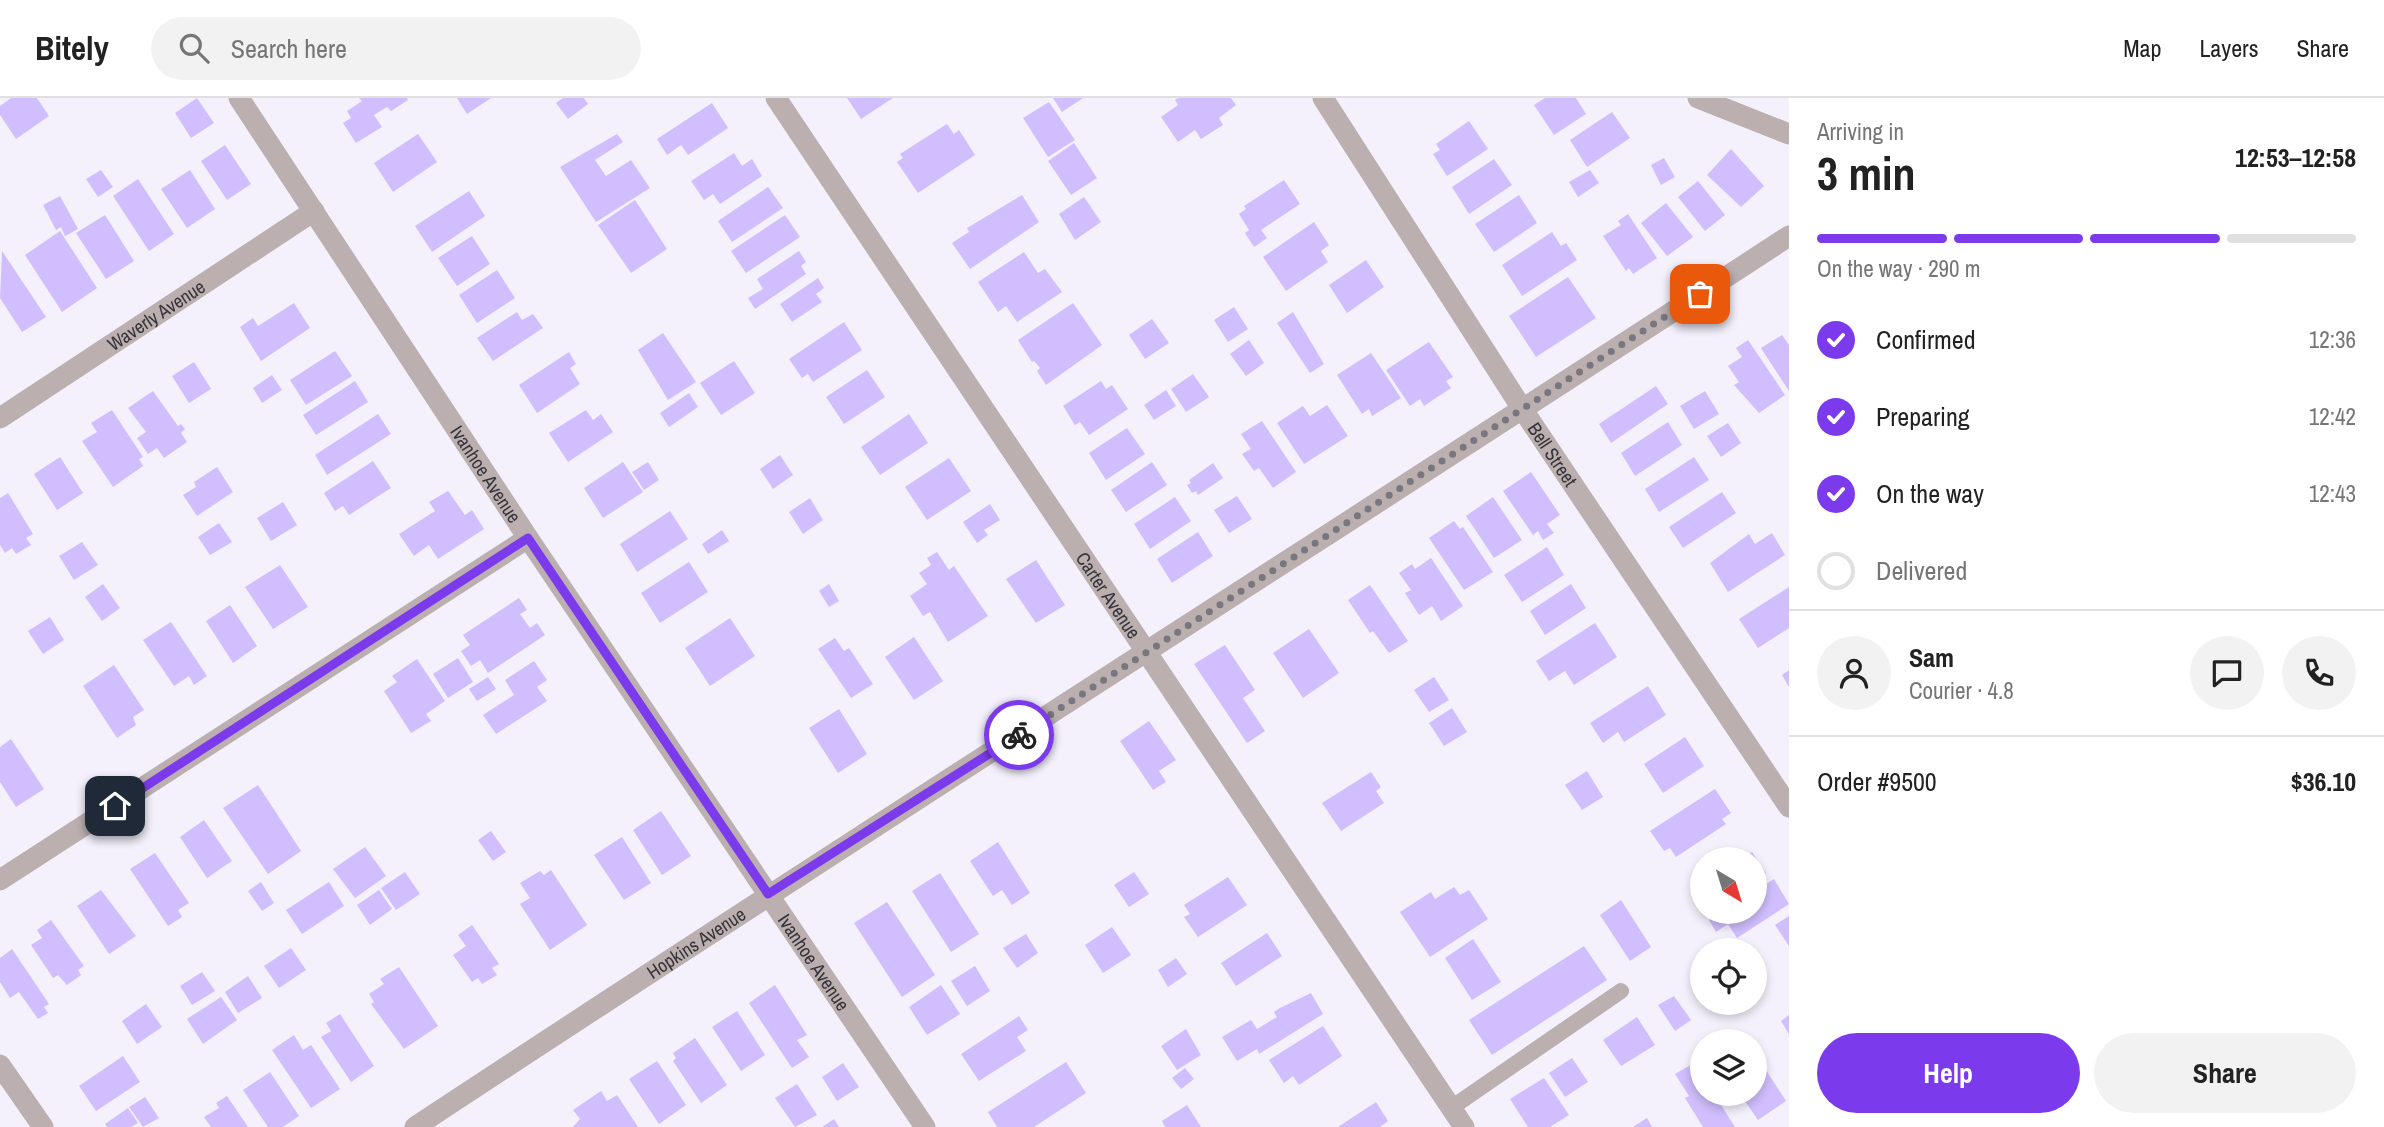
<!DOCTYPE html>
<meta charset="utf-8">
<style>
body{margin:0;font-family:"Archivo Narrow",sans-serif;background:#f2f2f2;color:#222;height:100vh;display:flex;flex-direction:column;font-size:26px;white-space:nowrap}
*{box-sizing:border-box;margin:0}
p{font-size:23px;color:#767676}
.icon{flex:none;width:38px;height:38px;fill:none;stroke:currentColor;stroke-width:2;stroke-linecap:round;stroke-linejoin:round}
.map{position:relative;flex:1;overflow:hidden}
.panel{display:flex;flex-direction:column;background:#fff;width:595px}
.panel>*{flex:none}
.needle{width:46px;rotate:142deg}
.buttons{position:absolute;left:1690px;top:749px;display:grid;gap:14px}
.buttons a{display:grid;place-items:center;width:77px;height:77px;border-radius:50%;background:#fff;box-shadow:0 4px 10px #0003;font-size:35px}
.pin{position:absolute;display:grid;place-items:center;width:60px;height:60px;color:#fff;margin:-30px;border-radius:14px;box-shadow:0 4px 10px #0006}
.courier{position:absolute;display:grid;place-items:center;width:70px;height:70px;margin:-35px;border:5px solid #7c3aed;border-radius:50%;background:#fff;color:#222;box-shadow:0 2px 9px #0007}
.overview em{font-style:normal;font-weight:800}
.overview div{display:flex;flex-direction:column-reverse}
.overview{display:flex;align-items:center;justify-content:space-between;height:119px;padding:0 28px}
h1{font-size:46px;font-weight:800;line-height:52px}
.bar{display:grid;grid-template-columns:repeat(4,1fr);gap:10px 7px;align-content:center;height:84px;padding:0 28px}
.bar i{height:9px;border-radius:5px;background:#e0e0e0}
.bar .selected{background:#7c3aed}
.bar p{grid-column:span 4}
.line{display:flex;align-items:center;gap:18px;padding:0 28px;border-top:2px solid #e0e0e0}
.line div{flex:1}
.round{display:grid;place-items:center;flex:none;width:74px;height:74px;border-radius:37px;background:#f2f2f2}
ol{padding:0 28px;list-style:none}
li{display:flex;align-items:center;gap:21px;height:77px}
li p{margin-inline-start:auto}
li .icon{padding:7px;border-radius:50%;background:#7c3aed;color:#fff;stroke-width:4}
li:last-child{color:#767676}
li i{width:38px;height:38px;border:4px solid #e0e0e0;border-radius:50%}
.action{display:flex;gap:14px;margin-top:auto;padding:14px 28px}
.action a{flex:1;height:80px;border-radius:42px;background:#7c3aed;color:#fff;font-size:28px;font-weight:800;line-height:80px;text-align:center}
.action a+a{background:#f2f2f2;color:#222}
header{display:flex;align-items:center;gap:42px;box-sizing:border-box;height:98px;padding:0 35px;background:#fff;border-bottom:2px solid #e0e0e0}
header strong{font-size:33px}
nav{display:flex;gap:38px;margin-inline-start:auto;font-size:24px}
.search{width:490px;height:63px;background:#f2f2f2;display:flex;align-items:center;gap:18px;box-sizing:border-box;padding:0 24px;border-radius:38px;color:#767676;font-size:26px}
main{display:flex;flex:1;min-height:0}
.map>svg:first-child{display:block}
.building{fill:#d1befe}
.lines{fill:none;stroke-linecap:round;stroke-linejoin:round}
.service{stroke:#bbb0af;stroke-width:16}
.minor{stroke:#bbb0af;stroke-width:21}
.tertiary{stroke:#bbb0af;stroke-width:21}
.done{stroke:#78767f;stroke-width:7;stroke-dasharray:0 12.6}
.route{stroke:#7c3aed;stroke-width:9}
.labels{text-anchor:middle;stroke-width:5;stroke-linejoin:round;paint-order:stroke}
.street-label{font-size:19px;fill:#36343b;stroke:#f4f1fd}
</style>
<header>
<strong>Bitely</strong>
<div class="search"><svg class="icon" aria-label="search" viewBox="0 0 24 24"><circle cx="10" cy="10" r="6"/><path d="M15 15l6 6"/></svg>Search here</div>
<nav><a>Map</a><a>Layers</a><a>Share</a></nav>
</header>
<main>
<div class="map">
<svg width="1789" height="1029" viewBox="0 0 1789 1029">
<rect width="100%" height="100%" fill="#f4f1fd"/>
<path class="building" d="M11,0H37L49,18L16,41L0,17V8Z
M197,0L214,25L191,40L175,15Z
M359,0H407L408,2L391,13L387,9L374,17L382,29L356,45L343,25L351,20L347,13L362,3Z
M457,0H491L467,16Z
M563,0H584L588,6L568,21L556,5Z
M847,0H893L861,21Z
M1053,0H1083L1062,14Z
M1178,0H1231L1236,7L1219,20L1223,27L1201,41L1195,32L1178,44L1161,19L1178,7L1175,2Z
M1545,0H1576L1586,16L1554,37L1534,7Z
M1049,4L1075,42L1048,59L1023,20Z
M712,5L728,30L688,57L681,47L667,57L657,41Z
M1612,14L1630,40L1587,69L1570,42Z
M1469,23L1488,51L1447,78L1433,56L1440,52L1436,46Z
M947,26L954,36L959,32L975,57L918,95L897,64L903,60L900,56Z
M418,36L437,64L393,94L374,65Z
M617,36L623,44L595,62L606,78L631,62L650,90L596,124L560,69Z
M1074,45L1097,80L1071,97L1048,63Z
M225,47L251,86L227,102L201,63Z
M1731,51L1764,88L1741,109L1707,77Z
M734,55L742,68L752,61L762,78L720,106L713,96L704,102L691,83Z
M1664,60L1675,79L1661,87L1651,67Z
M1494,61L1512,87L1469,116L1452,89Z
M101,72L113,89L98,99L86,81Z
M190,72L215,111L187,130L161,91Z
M1590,72L1599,85L1578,99L1569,84Z
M138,81L174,136L149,153L113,98Z
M1284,82L1300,106L1261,132L1267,140L1254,149L1245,135L1249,132L1239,116L1246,111L1244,108Z
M1698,83L1725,117L1705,133L1678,99Z
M768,89L783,110L732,144L718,123Z
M469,93L485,118L432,154L415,128Z
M1022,97L1039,124L970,171L952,145L969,134L967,130Z
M1519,97L1537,125L1494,154L1475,126Z
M60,98L78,131L65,138L61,129L56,132L43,107Z
M1084,99L1101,124L1075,142L1059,116Z
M635,102L667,151L631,175L598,127Z
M1666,105L1693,139L1667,158L1641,125Z
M1628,116L1657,160L1633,176L1629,170L1626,173L1603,138L1621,127L1618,123Z
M105,117L134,163L106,181L76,135Z
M785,117L800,139L746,175L731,153Z
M1314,124L1329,147L1321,153L1328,164L1286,193L1263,159Z
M60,133L97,190L62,214L25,157Z
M1552,134L1561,148L1566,145L1577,162L1522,198L1502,167Z
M472,138L490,166L457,188L438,160Z
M2,153L46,219L22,234L0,200Z
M799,153L806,164L801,168L806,176L755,211L748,200L763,191L757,181Z
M1024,154L1038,175L1045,171L1062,194L1017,224L1006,208L998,214L978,184Z
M1366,162L1384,189L1347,215L1329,187Z
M497,172L515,200L477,225L459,197Z
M1568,179L1596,220L1536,259L1509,218Z
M818,180L824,190L816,196L822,204L792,224L780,206Z
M294,205L310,230L261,263L240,229L253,220L258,228Z
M1073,205L1102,247L1046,287L1037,273L1040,270L1034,263L1032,264L1018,242Z
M1234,209L1248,231L1228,244L1214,222Z
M517,214L522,222L533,216L543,230L493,263L477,240Z
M1293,214L1324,266L1310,275L1277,225Z
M1152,221L1169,245L1145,261L1129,237Z
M844,224L862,252L813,284L808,276L802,280L789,261Z
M663,235L696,284L668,302L638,252Z
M1782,237L1789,247V293L1761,250Z
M1249,242L1264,265L1246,278L1230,256Z
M1748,242L1785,297L1759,315L1734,287L1739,284L1728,268L1742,259L1736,250Z
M1429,244L1453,279L1446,283L1451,290L1424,308L1420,301L1410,308L1386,272Z
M335,253L352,278L306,307L290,282Z
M569,254L576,266L570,270L580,286L537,315L519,287Z
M1371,255L1401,300L1372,318L1369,311L1362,316L1337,277Z
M734,263L755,295L721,317L700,285Z
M194,264L211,291L189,305L172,278Z
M867,272L885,299L844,326L826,299Z
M1193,276L1209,299L1186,314L1171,291Z
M272,277L282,292L262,305L253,290Z
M355,283L368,304L316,337L303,317Z
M1101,283L1106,291L1112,287L1128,311L1089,337L1080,324L1075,327L1063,308Z
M1656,288L1668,306L1611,345L1599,326Z
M1166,292L1176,308L1154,322L1144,307Z
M153,293L178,328L181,326L185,331L181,335L187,344L164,360L157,350L148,356L137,340L146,334L128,310Z
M1705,293L1719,316L1694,331L1680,308Z
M689,295L698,309L669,329L660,315Z
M1327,307L1348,338L1304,366L1277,325L1303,308L1310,318Z
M112,312L143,359L139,361L143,368L113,389L82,343L97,334L91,325Z
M586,312L593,322L601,316L613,334L568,364L549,335Z
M378,316L391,336L327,377L315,357Z
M909,316L928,345L880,377L861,349Z
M1262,323L1296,374L1273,390L1259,370L1254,373L1242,356L1251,351L1241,336Z
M1668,324L1682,347L1635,378L1621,355Z
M1728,325L1741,345L1721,359L1707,338Z
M1127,330L1145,356L1106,382L1089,355Z
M780,357L793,377L773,391L760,371Z
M60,359L83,395L57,412L34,376Z
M1694,359L1709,382L1659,414L1645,391Z
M949,360L971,393L927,422L905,389Z
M373,363L391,390L349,417L343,408L335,413L324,395Z
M623,364L643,394L603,420L584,390Z
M648,364L659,382L644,392L632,374Z
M1152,364L1167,387L1126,414L1111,392Z
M1213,365L1223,380L1198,397L1196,393L1192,395L1187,387L1191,385L1189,382Z
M217,369L233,394L197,418L183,397L196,389L194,384Z
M1531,374L1560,417L1547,426L1554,435L1543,442L1538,433L1533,437L1503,393Z
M448,393L465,417L472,412L484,431L438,461L429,447L414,458L399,436L435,413L429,404Z
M1722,394L1736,415L1683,450L1669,429Z
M8,395L33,436L26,440L31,447L16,456L12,450L5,455L0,447V400Z
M1237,398L1252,421L1229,435L1214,412Z
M1175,399L1191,423L1150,451L1134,426Z
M1493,399L1522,442L1494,460L1466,418Z
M810,400L823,422L803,436L789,414Z
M283,404L297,427L271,443L257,420Z
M990,406L1000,422L984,432L988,437L977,445L963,424Z
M670,413L688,441L637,474L620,446Z
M1454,423L1460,431L1463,429L1493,474L1464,492L1429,440Z
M219,425L232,444L210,457L198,439Z
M722,432L729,443L708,456L702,446Z
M1198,434L1213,458L1172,485L1157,461Z
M1772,435L1785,457L1728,494L1710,465L1749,436L1755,446Z
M82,444L98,467L74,482L59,458Z
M1547,449L1564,477L1522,504L1504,477Z
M937,454L949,472L954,468L988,518L948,544L930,514L923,518L910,498L927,486L919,475L931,467L927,460Z
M1431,460L1463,508L1441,523L1432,508L1419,517L1405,495L1411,492L1399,475L1412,466L1415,471Z
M1036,462L1065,507L1036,525L1006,481Z
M689,464L708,494L660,525L641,495Z
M280,467L308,509L273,531L245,489Z
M103,486L120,510L102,523L85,499Z
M829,486L839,503L829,509L819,493Z
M1571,486L1586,510L1545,537L1530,513Z
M1370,487L1408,543L1389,555L1373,533L1370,535L1348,502Z
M1789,489V530L1758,550L1739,521Z
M519,500L527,512L520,516L530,530L537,525L545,537L488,575L480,562L471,568L461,553L470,547L463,537Z
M230,507L257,548L233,565L206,523Z
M50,519L64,542L43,556L28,533Z
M730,520L755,558L710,588L685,550Z
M171,524L207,578L194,587L189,578L174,588L143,542Z
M1595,525L1617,559L1574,587L1565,573L1549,583L1536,563Z
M1309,531L1339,575L1303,600L1273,555Z
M914,539L943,583L914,602L885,559Z
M835,540L844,553L849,550L873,586L851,600L818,551Z
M1225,547L1255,592L1243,600L1265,633L1247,645L1194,566Z
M458,560L473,584L448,600L433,576Z
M417,561L445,603L426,616L431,623L411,635L384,593L397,584L392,578Z
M534,563L547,582L537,589L547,603L496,636L483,617L514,597L505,582Z
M114,567L144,612L133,619L136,627L117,640L83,588Z
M1789,572V589L1782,577Z
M488,579L496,591L477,603L469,591Z
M1434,579L1449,602L1429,614L1414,592Z
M1648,588L1666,617L1624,644L1618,634L1603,645L1590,625Z
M1452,610L1467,634L1444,648L1429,625Z
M839,611L867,656L838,675L809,630Z
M1149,623L1176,662L1159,673L1166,684L1153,692L1120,643Z
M1685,639L1704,668L1663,695L1644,666Z
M11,641L44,691L16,709L0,684V649Z
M1587,673L1603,699L1582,712L1565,687Z
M1371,674L1381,689L1376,693L1384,705L1341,733L1322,705Z
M258,687L301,753L268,776L223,710Z
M1715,691L1731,715L1722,721L1726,726L1676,759L1670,750L1664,753L1650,733Z
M661,713L691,758L662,777L633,732Z
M204,722L232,763L207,780L180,739Z
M491,733L506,754L493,763L478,742Z
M622,739L651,785L624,802L594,757Z
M998,744L1030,795L1012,807L1002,792L993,798L970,763Z
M365,749L386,778L355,800L333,771Z
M1752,754L1766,775L1755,783V761H1741Z
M155,755L189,805L178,812L182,819L168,828L130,771Z
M551,772L587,827L550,852L520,806L530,800L520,785L540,773L544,777Z
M405,774L420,796L396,812L381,790Z
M1134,774L1149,796L1129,809L1114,787Z
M940,775L979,836L951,854L912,793Z
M1228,779L1247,807L1198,839L1184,819L1190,816L1184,807Z
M1774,781L1789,806L1737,840L1728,826L1716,834L1709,822L1722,814H1755V793Z
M261,784L274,805L262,813L248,793Z
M329,784L344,808L302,836L286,812Z
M1454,789L1460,797L1469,792L1488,821L1430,859L1400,814L1431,794L1435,801Z
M101,792L136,838L109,856L77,808Z
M379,792L392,811L370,827L357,807Z
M1621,802L1651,849L1630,863L1600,817Z
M887,804L935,877L902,899L854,825Z
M1789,818V848L1775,827Z
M51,822L84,868L78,872L81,877L67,887L58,877L53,880L31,847L42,840L37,832Z
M472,827L499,866L492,870L497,877L482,886L478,880L472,884L453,857L466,848L458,837Z
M1112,829L1131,857L1103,875L1085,847Z
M1267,835L1282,858L1236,888L1221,865Z
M1026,836L1038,855L1017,870L1003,850Z
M1473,841L1501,884L1472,902L1445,860Z
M1584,848L1607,882L1492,957L1469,922Z
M291,850L306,872L279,890L264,868Z
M12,851L49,906L44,909L48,915L38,921L19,894L10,900L0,884V860Z
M1176,860L1187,876L1168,889L1158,872Z
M975,868L990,893L967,908L951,883Z
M399,869L438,928L404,951L371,906L374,904L369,896L384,886L380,881Z
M202,874L215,893L192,907L180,888Z
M248,878L262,900L238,915L225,894Z
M775,887L807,937L797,942L809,959L792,970L749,905Z
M941,887L960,916L927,937L909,909Z
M1311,895L1323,916L1259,956L1257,951L1237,963L1222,939L1251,922L1257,931L1277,919L1274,914L1280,910Z
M1674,898L1691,922L1675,933L1658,907Z
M221,899L237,922L203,946L187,921Z
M146,906L162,929L137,946L122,923Z
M737,913L765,957L741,973L712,929Z
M340,916L374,968L351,984L321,939L331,933L326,925Z
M1789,917V936L1781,923Z
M1019,918L1028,932L1017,939L1026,953L979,983L961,956Z
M1637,919L1655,947L1621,968L1603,942Z
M1323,928L1342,958L1299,987L1293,978L1284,985L1269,962Z
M1186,931L1201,957L1177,972L1161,948Z
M294,937L303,952L311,947L340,991L311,1010L272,952Z
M695,940L727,987L701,1005L673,963L676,960L673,955Z
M1755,955L1786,1003L1758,1022L1740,996H1755Z
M123,958L140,984L96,1013L79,988Z
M1572,960L1588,984L1565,999L1549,975Z
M657,963L686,1007L659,1026L629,981Z
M1066,964L1086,995L1034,1029H997L988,1014Z
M843,965L859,989L837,1003L822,979Z
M1694,965L1703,979V996H1714L1735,1029H1703L1685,1000L1689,998L1675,976Z
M1185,970L1194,981L1181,991L1172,980Z
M270,974L299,1018L283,1029H268L243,992Z
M1544,980L1569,1017L1550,1029H1528L1510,1001Z
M797,986L817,1017L795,1029L775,1000Z
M601,993L607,1003L617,997L638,1029H573L580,1021L573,1012Z
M227,998L248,1029H211L204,1019L219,1010L216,1005Z
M145,999L159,1020L143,1029L129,1009Z
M1376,1004L1388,1023L1380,1029H1338Z
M1187,1007L1201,1029H1165L1162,1023Z
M128,1010L138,1025L131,1029H107L105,1026Z
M1647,1020L1652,1029H1633Z
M834,1021L839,1029H822Z"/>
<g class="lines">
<path class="service" d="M1451,1010L1621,893"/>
<g class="minor">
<path id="s1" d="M239,0L528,440L925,1029"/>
<path id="s2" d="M776,0L1464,1029"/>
<path id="s3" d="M1323,0L1523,312L1789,709"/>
<path d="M1698,0L1789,36"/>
<path id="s4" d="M0,320L314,113"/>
<path d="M0,782L528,440"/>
<path d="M0,967L43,1029"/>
</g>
<path class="tertiary" id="s5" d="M415,1029C871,728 1332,436 1789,138"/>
</g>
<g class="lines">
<path class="done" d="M1019,637L1700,196"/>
<path class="route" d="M115,708L528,440L768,796L1019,637"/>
</g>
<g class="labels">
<g class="street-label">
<text dy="7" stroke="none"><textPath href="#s4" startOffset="187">Waverly Avenue</textPath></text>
<text dy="7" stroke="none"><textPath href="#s3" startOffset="424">Bell Street</textPath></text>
<text dy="7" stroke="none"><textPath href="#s1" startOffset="450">Ivanhoe Avenue</textPath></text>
<text dy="7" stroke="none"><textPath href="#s2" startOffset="598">Carter Avenue</textPath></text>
<text dy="7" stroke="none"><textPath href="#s5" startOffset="336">Hopkins Avenue</textPath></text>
<text dy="7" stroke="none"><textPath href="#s1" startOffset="1038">Ivanhoe Avenue</textPath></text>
</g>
</g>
</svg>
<div class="buttons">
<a><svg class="needle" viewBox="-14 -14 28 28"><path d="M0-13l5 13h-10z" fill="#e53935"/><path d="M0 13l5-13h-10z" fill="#767676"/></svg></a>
<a><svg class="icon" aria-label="locate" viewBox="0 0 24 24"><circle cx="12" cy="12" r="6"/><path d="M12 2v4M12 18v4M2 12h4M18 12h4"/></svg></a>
<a><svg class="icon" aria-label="layers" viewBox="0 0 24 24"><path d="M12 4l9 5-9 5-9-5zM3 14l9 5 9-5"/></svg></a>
</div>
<div class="pin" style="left:1700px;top:196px;background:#ea580c"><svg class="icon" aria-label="bag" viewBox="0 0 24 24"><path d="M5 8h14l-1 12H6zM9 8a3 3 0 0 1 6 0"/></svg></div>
<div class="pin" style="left:115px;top:708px;background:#1f2937"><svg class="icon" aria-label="home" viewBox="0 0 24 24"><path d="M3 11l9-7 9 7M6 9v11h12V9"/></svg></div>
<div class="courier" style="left:1019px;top:637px"><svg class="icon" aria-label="bike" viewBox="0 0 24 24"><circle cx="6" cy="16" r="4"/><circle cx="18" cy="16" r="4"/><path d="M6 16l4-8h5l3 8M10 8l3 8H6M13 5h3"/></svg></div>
</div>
<section class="panel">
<div class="overview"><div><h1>3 min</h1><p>Arriving in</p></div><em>12:53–12:58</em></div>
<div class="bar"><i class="selected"></i><i class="selected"></i><i class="selected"></i><i></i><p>On the way · 290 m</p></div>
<ol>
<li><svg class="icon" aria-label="check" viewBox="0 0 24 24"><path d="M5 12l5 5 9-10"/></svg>Confirmed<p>12:36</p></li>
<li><svg class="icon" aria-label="check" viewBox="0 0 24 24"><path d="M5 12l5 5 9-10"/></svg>Preparing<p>12:42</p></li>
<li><svg class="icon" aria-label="check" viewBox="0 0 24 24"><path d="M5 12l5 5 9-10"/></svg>On the way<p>12:43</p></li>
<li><i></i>Delivered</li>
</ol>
<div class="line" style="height:126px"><a class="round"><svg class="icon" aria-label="person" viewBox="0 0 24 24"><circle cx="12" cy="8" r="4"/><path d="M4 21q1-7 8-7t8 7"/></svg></a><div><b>Sam</b><p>Courier · 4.8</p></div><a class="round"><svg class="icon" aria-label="chat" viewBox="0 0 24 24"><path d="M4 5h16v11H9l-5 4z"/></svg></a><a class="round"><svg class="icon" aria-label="phone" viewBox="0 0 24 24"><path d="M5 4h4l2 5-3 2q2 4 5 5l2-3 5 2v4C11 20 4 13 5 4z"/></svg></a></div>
<div class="line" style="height:91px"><div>Order #9500</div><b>$36.10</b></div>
<div class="action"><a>Help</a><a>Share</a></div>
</section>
</main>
